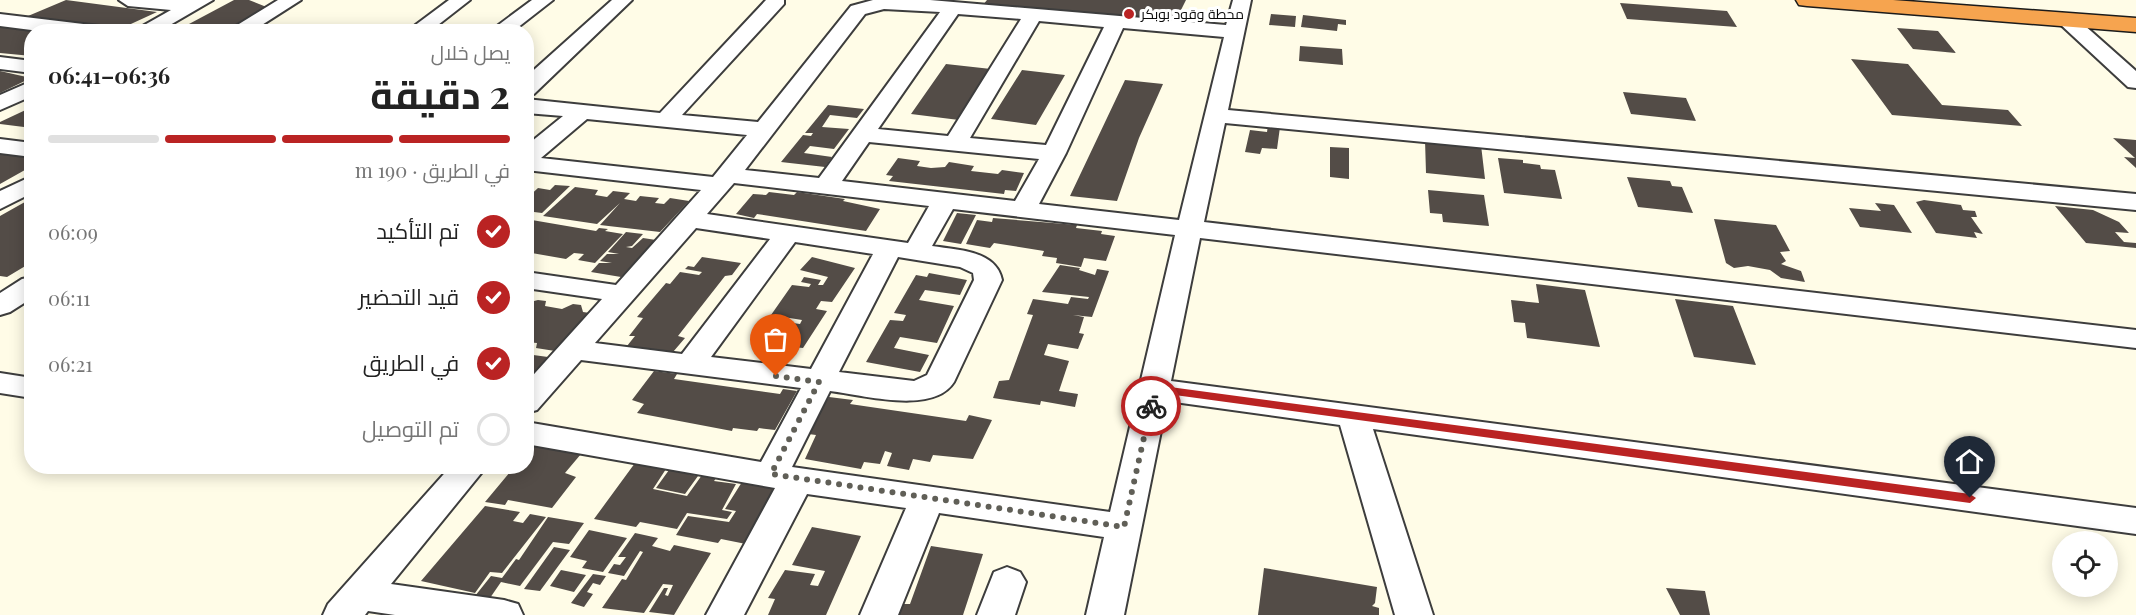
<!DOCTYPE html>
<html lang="ar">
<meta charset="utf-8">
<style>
body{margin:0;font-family:"Playfair Display",Cairo,serif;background:#f6f6f6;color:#222;direction:rtl;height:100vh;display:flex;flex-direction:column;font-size:22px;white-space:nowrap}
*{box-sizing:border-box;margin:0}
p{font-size:20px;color:#767676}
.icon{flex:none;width:33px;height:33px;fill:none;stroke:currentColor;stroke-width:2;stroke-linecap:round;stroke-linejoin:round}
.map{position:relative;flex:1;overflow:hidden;direction:ltr}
.details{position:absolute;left:24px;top:24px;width:510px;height:450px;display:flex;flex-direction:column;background:#fff;border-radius:24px;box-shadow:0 3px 15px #0003;direction:rtl}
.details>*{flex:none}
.controls{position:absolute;left:2052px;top:531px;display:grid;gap:12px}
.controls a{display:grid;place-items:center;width:66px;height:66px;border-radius:50%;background:#fff;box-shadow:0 3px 15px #0003;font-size:30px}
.pin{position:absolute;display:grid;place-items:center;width:51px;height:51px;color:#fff;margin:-62px -26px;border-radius:50% 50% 50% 0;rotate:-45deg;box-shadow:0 0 6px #0007}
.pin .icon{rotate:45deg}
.courier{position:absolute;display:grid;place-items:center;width:60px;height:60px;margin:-30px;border:4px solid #ba2323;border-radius:50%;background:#fff;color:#222;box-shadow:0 2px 8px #0007}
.summary em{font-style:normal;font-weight:700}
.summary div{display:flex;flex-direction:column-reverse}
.summary{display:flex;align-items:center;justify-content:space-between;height:102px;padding:0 24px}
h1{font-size:39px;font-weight:700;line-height:45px}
.bar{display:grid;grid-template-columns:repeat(4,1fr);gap:9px 6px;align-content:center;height:72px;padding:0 24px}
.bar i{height:8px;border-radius:4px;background:#e0e0e0}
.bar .on{background:#ba2323}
.bar p{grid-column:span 4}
ol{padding:0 24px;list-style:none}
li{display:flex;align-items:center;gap:18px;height:66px}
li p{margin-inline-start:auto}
li .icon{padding:6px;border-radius:50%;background:#ba2323;color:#fff;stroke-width:4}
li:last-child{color:#767676}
li i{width:33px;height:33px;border:3px solid #e0e0e0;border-radius:50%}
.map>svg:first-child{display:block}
.building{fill:#534c47}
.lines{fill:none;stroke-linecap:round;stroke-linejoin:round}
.minor-casing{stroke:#3d3d3d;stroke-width:4}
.highway-casing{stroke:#1b1b1b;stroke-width:3}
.minor{fill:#fff;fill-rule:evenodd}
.highway{fill:#f6a44f;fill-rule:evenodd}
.route{fill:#ba2323}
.done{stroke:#605f57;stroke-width:6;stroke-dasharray:0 10.8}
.poi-dot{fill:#ba2323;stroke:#fff;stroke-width:2}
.labels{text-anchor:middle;stroke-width:6;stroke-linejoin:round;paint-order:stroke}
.far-poi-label{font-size:14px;fill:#0a0a0a;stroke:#fff;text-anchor:start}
</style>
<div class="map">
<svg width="2136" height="615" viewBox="0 0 2136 615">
<rect width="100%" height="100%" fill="#fffce7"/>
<path class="building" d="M66,0L157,12L120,29L28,16Z
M234,0H249L269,8L226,32H174Z
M987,0H1186L1175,22L982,6Z
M1620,3L1727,11L1737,27L1627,19Z
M1271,14L1296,16L1295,27L1269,25Z
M1303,15L1346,20V25L1338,24L1337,31L1301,27Z
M0,26L39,30L32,32V56L0,53Z
M1897,28L1938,31L1956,53L1913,49Z
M1300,46L1342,49L1343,65L1299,61Z
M1851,59L1908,64L1942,105L2008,110L2022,126L1892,115Z
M946,64L991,69L959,120L911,114Z
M1022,70L1065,75L1036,125L991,119Z
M0,71L31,78L0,93Z
M1125,80L1163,84L1139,138L1117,201L1070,196Z
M1623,92L1686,98L1696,121L1631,114Z
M828,105L864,109L857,118L830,115L822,127L849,129L834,149L810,146L804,153L832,157L825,167L781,162L803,135L811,136L813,133H805Z
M32,107V128L0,124V122Z
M1268,125L1280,127L1277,149L1262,148L1260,154L1245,152L1250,130L1267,132Z
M2113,138L2136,140V168L2124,157L2135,158Z
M1425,140L1481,145L1485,179L1426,173Z
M1330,147L1349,148V179L1330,177Z
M0,153L32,157V166L0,184Z
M898,158L920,161L917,166L931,168L945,167L949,162L974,166L971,171L998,174L1002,170L1024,173L1016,191L1005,190L1004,194L889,181L893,176L886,175Z
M1498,158L1523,160V163L1540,165L1541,169L1555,170L1562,199L1504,193Z
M1627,177L1670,181L1672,186L1682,187L1693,213L1638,207Z
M555,185L570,186L542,213L526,211V199L538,188L550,190Z
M575,187L598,190L595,195L607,197L613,191L630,193L624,199L636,201L640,196L659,198L655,203L664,204L670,198L689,201L660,232L600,225L620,203L597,224L543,216Z
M1428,190L1484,195L1489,226L1443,222L1442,214L1430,213Z
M769,192L794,195L797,192L845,199L843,201L880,209L866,231L757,214L754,218L736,214L753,194L766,195Z
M32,198V262L7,277L0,276V216Z
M1924,200L1961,205L1963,210L1975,211L1977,217H1971L1983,234L1974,232L1977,238L1936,233L1916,202Z
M1875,203L1894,205L1912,233L1860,227L1849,208L1881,211Z
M2055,206L2093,210L2119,222L2129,233L2115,232L2124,242L2136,243V248L2086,243Z
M957,213L976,215L961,244L943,241Z
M993,218L1077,225L1076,228L1102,231L1101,234L1115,236L1106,261L1084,258L1081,267L1056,263L1057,258L1042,256L1044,251L994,243L990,248L966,244L977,220L992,222Z
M526,219L596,231L599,228L608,229L605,231L623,234L595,263L578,260L584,254L574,253L566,259L526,252Z
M1714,219L1776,225L1790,251L1780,252L1786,261L1781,264L1801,271L1805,282L1781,278L1770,270L1748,266L1734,268L1726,263Z
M626,232L643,234L632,246L626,247L632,248L643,238L656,240L621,277L591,272L599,263H612L600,261L607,254H619L608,252Z
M702,257L741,263L732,275L725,276L678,336L685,338L673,352L627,346L635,336H629L643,318L637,317L666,283L670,284L680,272L699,275L702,272L685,269L688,266L694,267Z
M812,257L855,268L832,302L821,301L816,309L827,311L803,348L793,347L789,351L753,345L763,327L773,328L778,321L800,324L802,320L771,315L792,285L809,287L811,284L801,282L804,277L821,280L818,285H823L828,277L800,270Z
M1060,265L1080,268L1079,270L1095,275L1097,269L1109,271L1092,317L1073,315L1084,317L1079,333L1084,334L1078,349L1048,344L1044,355L1069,361L1059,391L1078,394L1075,407L1041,401L1040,405L993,398L999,381L1009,380L1033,315L1027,314L1033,299L1068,304L1071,297L1088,299L1089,297L1042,292Z
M929,273L967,280L960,295L925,290L919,300L954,306L937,343L900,337L894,348L929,355L920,372L866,362L890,320L903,321L906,315L894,313L916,275L927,277Z
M1536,284L1585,290L1600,347L1527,338L1525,323L1514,322L1511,300L1539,303Z
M1675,299L1733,306L1756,365L1694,357Z
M538,300L546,301L545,306L562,309L573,304L581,305L583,312L590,313L555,351L536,348L537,343L526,342V336L534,328L526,334V303Z
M526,354L548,357L526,382Z
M654,371L677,374L674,379L780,394L783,389L797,391L775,430L759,428L757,431L733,428L732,431L637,413L644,404L632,400Z
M829,397L853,400L850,404L966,421L969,415L992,420L973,459L933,455L930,462L913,459L909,470L887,466L892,453L885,451L880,464L864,462L861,469L805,459L816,435L801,433L811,427Z
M532,446L581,454L565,473L576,477L552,508L508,500L505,505L485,502L515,466H526V453Z
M635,463L666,469L653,489L687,496L702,475L717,477L714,481L736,484L722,510L732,512L727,519L687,513L677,529L640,522L636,527L594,519Z
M669,470L698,476L685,494L656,488Z
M742,482L776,487L746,544L721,539L718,543L676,535L688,516L729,522L736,511L725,509Z
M485,506L520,512L513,521L523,523L530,514L546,517L502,573L490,572L475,593L421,581Z
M548,517L584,523L569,544L553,542L520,586L501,582L490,598L475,596L491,576L502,578L516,559L519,560Z
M812,527L861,536L826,615H768L775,599L768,598L785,570L815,574L810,585L818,586L825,571L792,565Z
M589,530L627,538L603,572L582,568L587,561L570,557Z
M635,533L658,538L652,546L670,551L674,545L711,553L674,615L649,612L664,588H668L665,595L668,596L673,585L663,584L644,613L602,608L622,579L626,580L643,552L640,551L624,576L608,573L614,564L620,565L626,557H618Z
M931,546L983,554L963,615H896L900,604H910Z
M554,547L570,550L540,591L524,589Z
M1264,568L1377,587L1375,603L1372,606L1379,608V615H1258Z
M561,570L586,575L574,592L550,586Z
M593,574L606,576L600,585L593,583L587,592L593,594L584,607L571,603Z
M1666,588L1705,591L1710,615H1680Z"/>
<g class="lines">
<defs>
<path id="minor" d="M119,0H213L158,32H132L171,10L128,6Z
M278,0H301L251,32H226Z
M449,0H470L429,32H406Z
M532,0H553L512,32H489Z
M612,0H632L534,94L526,95V77Z
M766,0H784V4L682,115L758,122L851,6L873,0H930L1226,25L1233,0H1251L1228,110L2136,194V210L1225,123L1204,222L2136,330V348L1200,238L1171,381L2136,508V534L1373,429L1433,615H1395L1340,425L1167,401L1124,615H1086L1104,537L939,513L898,615H860L906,508L807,494L744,615H706L775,488L526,444V422L761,462L801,388L581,360L537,410L526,413V383L602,299L526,288V272L616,285L701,190L526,170V146L563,116L526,113V99L660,113ZM884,9L940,12L819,178L745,170L865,14ZM958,14L1021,19L948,136L878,129ZM1039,21L1104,27L1046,145L970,138ZM1123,28L1224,37L1179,220L1039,204L1066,153ZM587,119L747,135L713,177L541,158ZM869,142L1039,159L1015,201L842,181ZM734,183L929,206L908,243L707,214ZM953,209L1175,235L1110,512L792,467L830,391C863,395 933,415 954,382L1002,280C996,250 957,250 932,246ZM696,228L770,239L682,354L595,343ZM795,242L873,254L811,369L711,357ZM898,257L960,267L973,273L974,280L927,375L914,381L839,372Z
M0,14L100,26L110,32H47L0,26Z
M2067,14L2074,16L2136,71V88L2128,87L2060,24L2057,20L2060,16Z
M0,57L32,61V73L0,69Z
M32,81V96L0,110V95Z
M0,139L32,143V157L0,153Z
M32,176V193L0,209V191Z
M32,277V298L10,312L0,315V293L22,279Z
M0,373L32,378V398L0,393Z
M451,466H487L391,584L504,600L518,604L523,615H395L368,611L365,615H323L328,604Z
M1007,567L1020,572L1026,582L1015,615H977L994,572Z"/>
<path id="highway" d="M1796,0H1893L2136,18V32L1807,6L1799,5Z"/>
</defs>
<use href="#minor" class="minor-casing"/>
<use href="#highway" class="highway-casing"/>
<use href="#minor" class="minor"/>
<use href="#highway" class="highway"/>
</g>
<path class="route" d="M1155,385L1970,494L1976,498L1970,503L1160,393L1157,406L1151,410L1146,406L1150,389Z"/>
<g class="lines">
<path class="done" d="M776,376L819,382L771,474L1124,527L1151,406"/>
</g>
<circle class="poi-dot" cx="1129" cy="14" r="6"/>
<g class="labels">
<g class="far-poi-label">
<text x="1141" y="19">محطة وقود بوبكر</text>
</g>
</g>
</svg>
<div class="controls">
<a><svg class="icon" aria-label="locate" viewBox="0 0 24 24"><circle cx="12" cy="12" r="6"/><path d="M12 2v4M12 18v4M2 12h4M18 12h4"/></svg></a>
</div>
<div class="pin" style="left:776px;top:376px;background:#ea580c"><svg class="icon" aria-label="bag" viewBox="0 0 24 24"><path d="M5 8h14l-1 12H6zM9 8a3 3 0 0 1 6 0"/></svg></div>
<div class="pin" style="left:1970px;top:498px;background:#1f2937"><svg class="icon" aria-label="home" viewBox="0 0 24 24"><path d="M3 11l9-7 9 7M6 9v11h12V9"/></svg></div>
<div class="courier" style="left:1151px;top:406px"><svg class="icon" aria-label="bike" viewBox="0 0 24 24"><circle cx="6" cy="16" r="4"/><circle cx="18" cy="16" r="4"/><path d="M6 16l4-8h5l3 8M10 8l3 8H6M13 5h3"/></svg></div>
<section class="details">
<div class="summary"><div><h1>2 دقيقة</h1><p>يصل خلال</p></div><em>06:36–06:41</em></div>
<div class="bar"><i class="on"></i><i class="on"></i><i class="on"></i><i></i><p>في الطريق · 190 m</p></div>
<ol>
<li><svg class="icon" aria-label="check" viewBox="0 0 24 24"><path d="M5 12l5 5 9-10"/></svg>تم التأكيد<p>06:09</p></li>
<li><svg class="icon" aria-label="check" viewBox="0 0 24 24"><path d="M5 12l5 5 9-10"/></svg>قيد التحضير<p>06:11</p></li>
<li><svg class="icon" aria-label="check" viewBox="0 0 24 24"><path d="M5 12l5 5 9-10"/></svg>في الطريق<p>06:21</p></li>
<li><i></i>تم التوصيل</li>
</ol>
</section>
</div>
